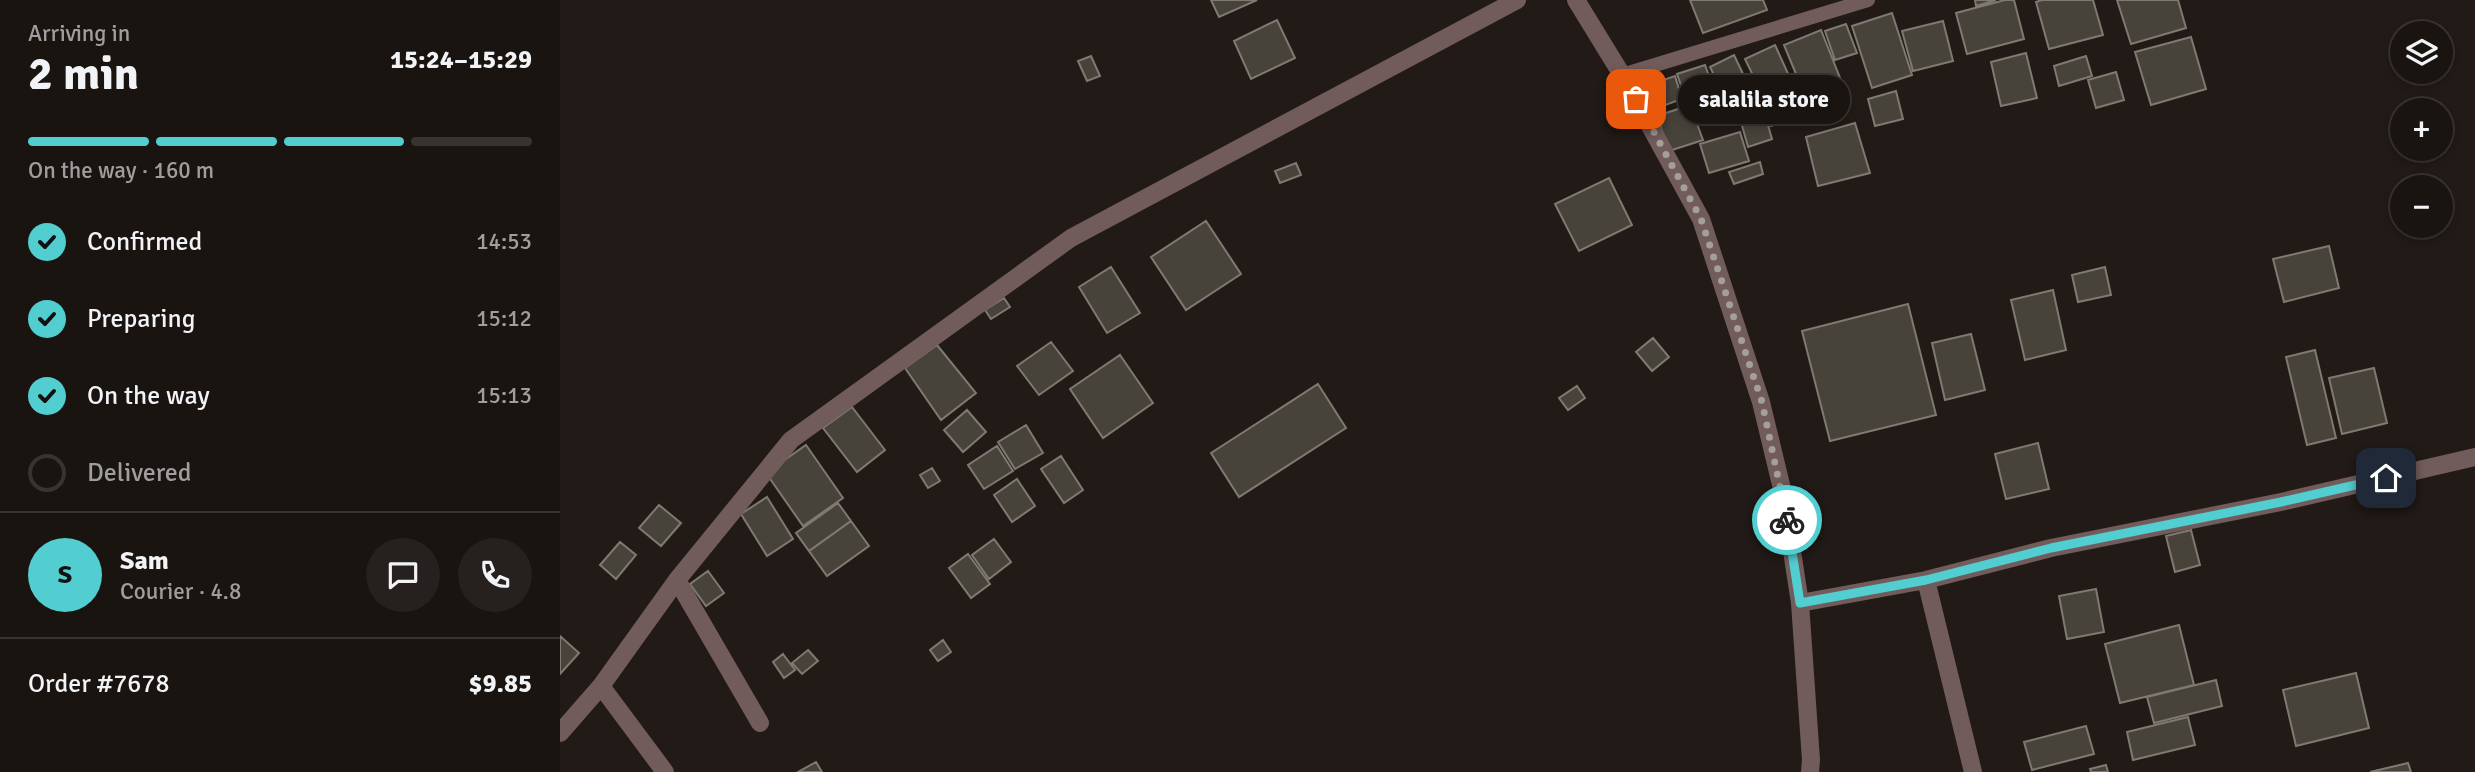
<!DOCTYPE html>
<meta charset="utf-8">
<style>
body{margin:0;font-family:Signika,sans-serif;background:#26211e;color:#f1f3f6;height:100vh;display:flex;flex-direction:column;font-size:26px;white-space:nowrap}
*{box-sizing:border-box;margin:0}
p{font-size:23px;color:#9f9e9f}
.icon{flex:none;width:38px;height:38px;fill:none;stroke:currentColor;stroke-width:2;stroke-linecap:round;stroke-linejoin:round}
.map{position:relative;flex:1;overflow:hidden}
.sheet{display:flex;flex-direction:column;background:#191410;width:560px}
.sheet>*{flex:none}
.buttons{position:absolute;left:1830px;top:21px;display:grid;gap:14px}
.buttons a{display:grid;place-items:center;width:63px;height:63px;border-radius:50%;background:#191410;box-shadow:0 4px 10px #0003,0 0 0 2px #373330;font-size:35px}
.pin{position:absolute;display:grid;place-items:center;width:60px;height:60px;color:#fff;margin:-30px;border-radius:14px;box-shadow:0 4px 10px #0006}
.courier{position:absolute;display:grid;place-items:center;width:70px;height:70px;margin:-35px;border:5px solid #52cdd0;border-radius:50%;background:#fff;color:#222;box-shadow:0 2px 9px #0007}
.bubble{position:absolute;height:49px;border-radius:24px;background:#191410;box-shadow:0 4px 10px #0003,0 0 0 2px #373330;font-size:23px;font-weight:700;line-height:49px;text-align:center}
.head em{font-style:normal;font-weight:700}
.head div{display:flex;flex-direction:column-reverse}
.head{display:flex;align-items:center;justify-content:space-between;height:119px;padding:0 28px}
h1{font-size:46px;font-weight:700;line-height:52px}
.bar{display:grid;grid-template-columns:repeat(4,1fr);gap:10px 7px;align-content:center;height:84px;padding:0 28px}
.bar i{height:9px;border-radius:5px;background:#373330}
.bar .on{background:#52cdd0}
.bar p{grid-column:span 4}
.line{display:flex;align-items:center;gap:18px;padding:0 28px;border-top:2px solid #373330}
.line div{flex:1}
.round{display:grid;place-items:center;flex:none;width:74px;height:74px;border-radius:37px;background:#26211e}
ol{padding:0 28px;list-style:none}
li{display:flex;align-items:center;gap:21px;height:77px}
li p{margin-inline-start:auto}
li .icon{padding:7px;border-radius:50%;background:#52cdd0;color:#111;stroke-width:4}
li:last-child{color:#9f9e9f}
li i{width:38px;height:38px;border:4px solid #373330;border-radius:50%}
main{display:flex;flex:1;min-height:0}
.map>svg:first-child{display:block}
.building{fill:#47433b;stroke:#7e7971;stroke-width:2}
.lines{fill:none;stroke-linecap:round;stroke-linejoin:round}
.service{stroke:#725c5b;stroke-width:14}
.minor{stroke:#725c5b;stroke-width:18}
.tertiary{stroke:#725c5b;stroke-width:18}
.done{stroke:#a49f9b;stroke-width:7;stroke-dasharray:0 12.6}
.route{stroke:#52cdd0;stroke-width:9}
</style>
<main>
<section class="sheet">
<div class="head"><div><h1>2 min</h1><p>Arriving in</p></div><em>15:24–15:29</em></div>
<div class="bar"><i class="on"></i><i class="on"></i><i class="on"></i><i></i><p>On the way · 160 m</p></div>
<ol>
<li><svg class="icon" aria-label="check" viewBox="0 0 24 24"><path d="M5 12l5 5 9-10"/></svg>Confirmed<p>14:53</p></li>
<li><svg class="icon" aria-label="check" viewBox="0 0 24 24"><path d="M5 12l5 5 9-10"/></svg>Preparing<p>15:12</p></li>
<li><svg class="icon" aria-label="check" viewBox="0 0 24 24"><path d="M5 12l5 5 9-10"/></svg>On the way<p>15:13</p></li>
<li><i></i>Delivered</li>
</ol>
<div class="line" style="height:126px"><b class="round" style="background:#52cdd0;color:#111">S</b><div><b>Sam</b><p>Courier · 4.8</p></div><a class="round"><svg class="icon" aria-label="chat" viewBox="0 0 24 24"><path d="M4 5h16v11H9l-5 4z"/></svg></a><a class="round"><svg class="icon" aria-label="phone" viewBox="0 0 24 24"><path d="M5 4h4l2 5-3 2q2 4 5 5l2-3 5 2v4C11 20 4 13 5 4z"/></svg></a></div>
<div class="line" style="height:91px"><div>Order #7678</div><b>$9.85</b></div>
</section>
<div class="map">
<svg width="1915" height="772" viewBox="0 0 1915 772">
<rect width="100%" height="100%" fill="#211a16"/>
<path class="building" d="M651,0H697L659,17Z
M1130,0H1203L1207,10L1143,33Z
M1415,0H1436L1416,6Z
M1445,0H1454L1464,39L1407,54L1396,13Z
M1482,0H1533L1543,35L1489,49L1476,2Z
M1557,0H1618L1626,28L1571,44Z
M1332,13L1352,75L1312,88L1292,26Z
M717,20L735,58L691,79L674,41Z
M1383,21L1393,61L1353,71L1342,31Z
M1286,24L1297,53L1275,60L1265,31Z
M1261,30L1286,93L1250,108L1224,45Z
M1631,37L1646,89L1591,105L1575,52Z
M1215,45L1230,78L1201,92L1185,59Z
M1466,53L1477,98L1441,106L1431,62Z
M1174,55L1194,97L1170,108L1150,67Z
M531,56L540,76L527,81L518,61Z
M1526,56L1532,76L1499,86L1494,66Z
M1145,65L1153,87L1125,97L1117,74Z
M1556,72L1564,100L1536,108L1528,80Z
M1115,76L1122,99L1086,112L1077,89Z
M1236,88L1246,113L1211,126L1202,101Z
M1336,91L1343,119L1315,126L1308,99Z
M1130,105L1143,140L1109,151L1097,116Z
M1205,115L1212,139L1188,147L1181,122Z
M1295,123L1310,173L1258,186L1246,137Z
M1180,132L1189,161L1149,173L1140,144Z
M1200,162L1203,174L1174,184L1169,172Z
M736,163L741,175L720,183L715,171Z
M1049,178L1072,225L1019,251L995,204Z
M646,221L681,274L626,310L591,257Z
M1769,246L1779,288L1724,302L1713,259Z
M551,267L580,313L547,333L519,287Z
M1545,267L1551,295L1518,302L1512,275Z
M1493,290L1506,350L1465,360L1451,300Z
M444,298L450,307L431,319L425,310Z
M1348,304L1376,415L1270,441L1242,331Z
M1411,334L1425,390L1385,400L1372,343Z
M1093,338L1109,357L1092,371L1076,352Z
M491,342L513,371L479,395L457,366Z
M377,345L416,393L381,420L345,368Z
M1755,350L1776,438L1747,445L1726,357Z
M560,355L593,403L543,438L510,389Z
M1814,368L1827,423L1782,434L1769,378Z
M758,384L786,428L679,497L651,453Z
M1017,386L1025,398L1008,410L999,398Z
M292,407L325,450L297,472L263,428Z
M407,410L426,432L403,452L384,430Z
M466,425L483,453L455,469L438,442Z
M1478,443L1489,489L1446,499L1435,454Z
M246,445L283,498L243,526L206,473Z
M437,446L453,471L424,489L408,465Z
M501,456L523,490L504,503L481,469Z
M372,468L380,481L368,488L360,475Z
M457,479L475,506L452,522L434,495Z
M207,497L233,539L207,556L181,514Z
M278,503L291,521L249,551L236,533Z
M99,505L121,523L101,546L79,528Z
M291,521L309,546L267,576L249,551Z
M1631,530L1640,565L1615,572L1606,536Z
M434,539L451,562L429,579L412,555Z
M60,542L76,555L56,579L40,565Z
M408,554L430,584L411,598L389,568Z
M148,571L164,593L146,606L130,584Z
M1536,589L1544,632L1507,639L1499,596Z
M1619,625L1634,685L1560,703L1545,644Z
M0,636L19,653L0,674Z
M383,640L391,652L378,661L370,650Z
M248,650L258,661L242,674L232,663Z
M223,654L235,670L224,678L213,662Z
M1796,673L1809,728L1736,746L1723,690Z
M1656,680L1662,706L1594,723L1587,697Z
M1628,717L1635,745L1573,760L1567,732Z
M1526,726L1534,754L1472,770L1464,742Z
M256,762L262,772H238Z
M1848,763L1851,772H1810Z
M1546,765L1548,772H1531L1530,769Z"/>
<g class="lines">
<path class="service" d="M1062,75L1308,0"/>
<path class="minor" d="M117,580L200,723
M1366,580L1413,772
M1240,603L1366,580L1491,548L1721,502L1915,457
M41,686L105,772
M0,733L41,686L117,580L231,440L511,238L957,0"/>
<path class="tertiary" d="M1016,0L1062,75L1141,219L1201,402L1223,493L1240,603L1251,760L1250,772"/>
</g>
<g class="lines">
<path class="done" d="M1076,99L1141,219L1202,402L1227,520"/>
<path class="route" d="M1227,520L1240,603L1366,580L1491,548L1721,502L1826,478"/>
</g>
</svg>
<div class="buttons">
<a><svg class="icon" aria-label="layers" viewBox="0 0 24 24"><path d="M12 4l9 5-9 5-9-5zM3 14l9 5 9-5"/></svg></a>
<a>+</a>
<a>−</a>
</div>
<div class="pin" style="left:1076px;top:99px;background:#ea580c"><svg class="icon" aria-label="bag" viewBox="0 0 24 24"><path d="M5 8h14l-1 12H6zM9 8a3 3 0 0 1 6 0"/></svg></div>
<div class="pin" style="left:1826px;top:478px;background:#1f2937"><svg class="icon" aria-label="home" viewBox="0 0 24 24"><path d="M3 11l9-7 9 7M6 9v11h12V9"/></svg></div>
<div class="courier" style="left:1227px;top:520px"><svg class="icon" aria-label="bike" viewBox="0 0 24 24"><circle cx="6" cy="16" r="4"/><circle cx="18" cy="16" r="4"/><path d="M6 16l4-8h5l3 8M10 8l3 8H6M13 5h3"/></svg></div>
<div class="bubble" style="left:1118px;top:75px;width:172px">salalila store</div>
</div>
</main>
